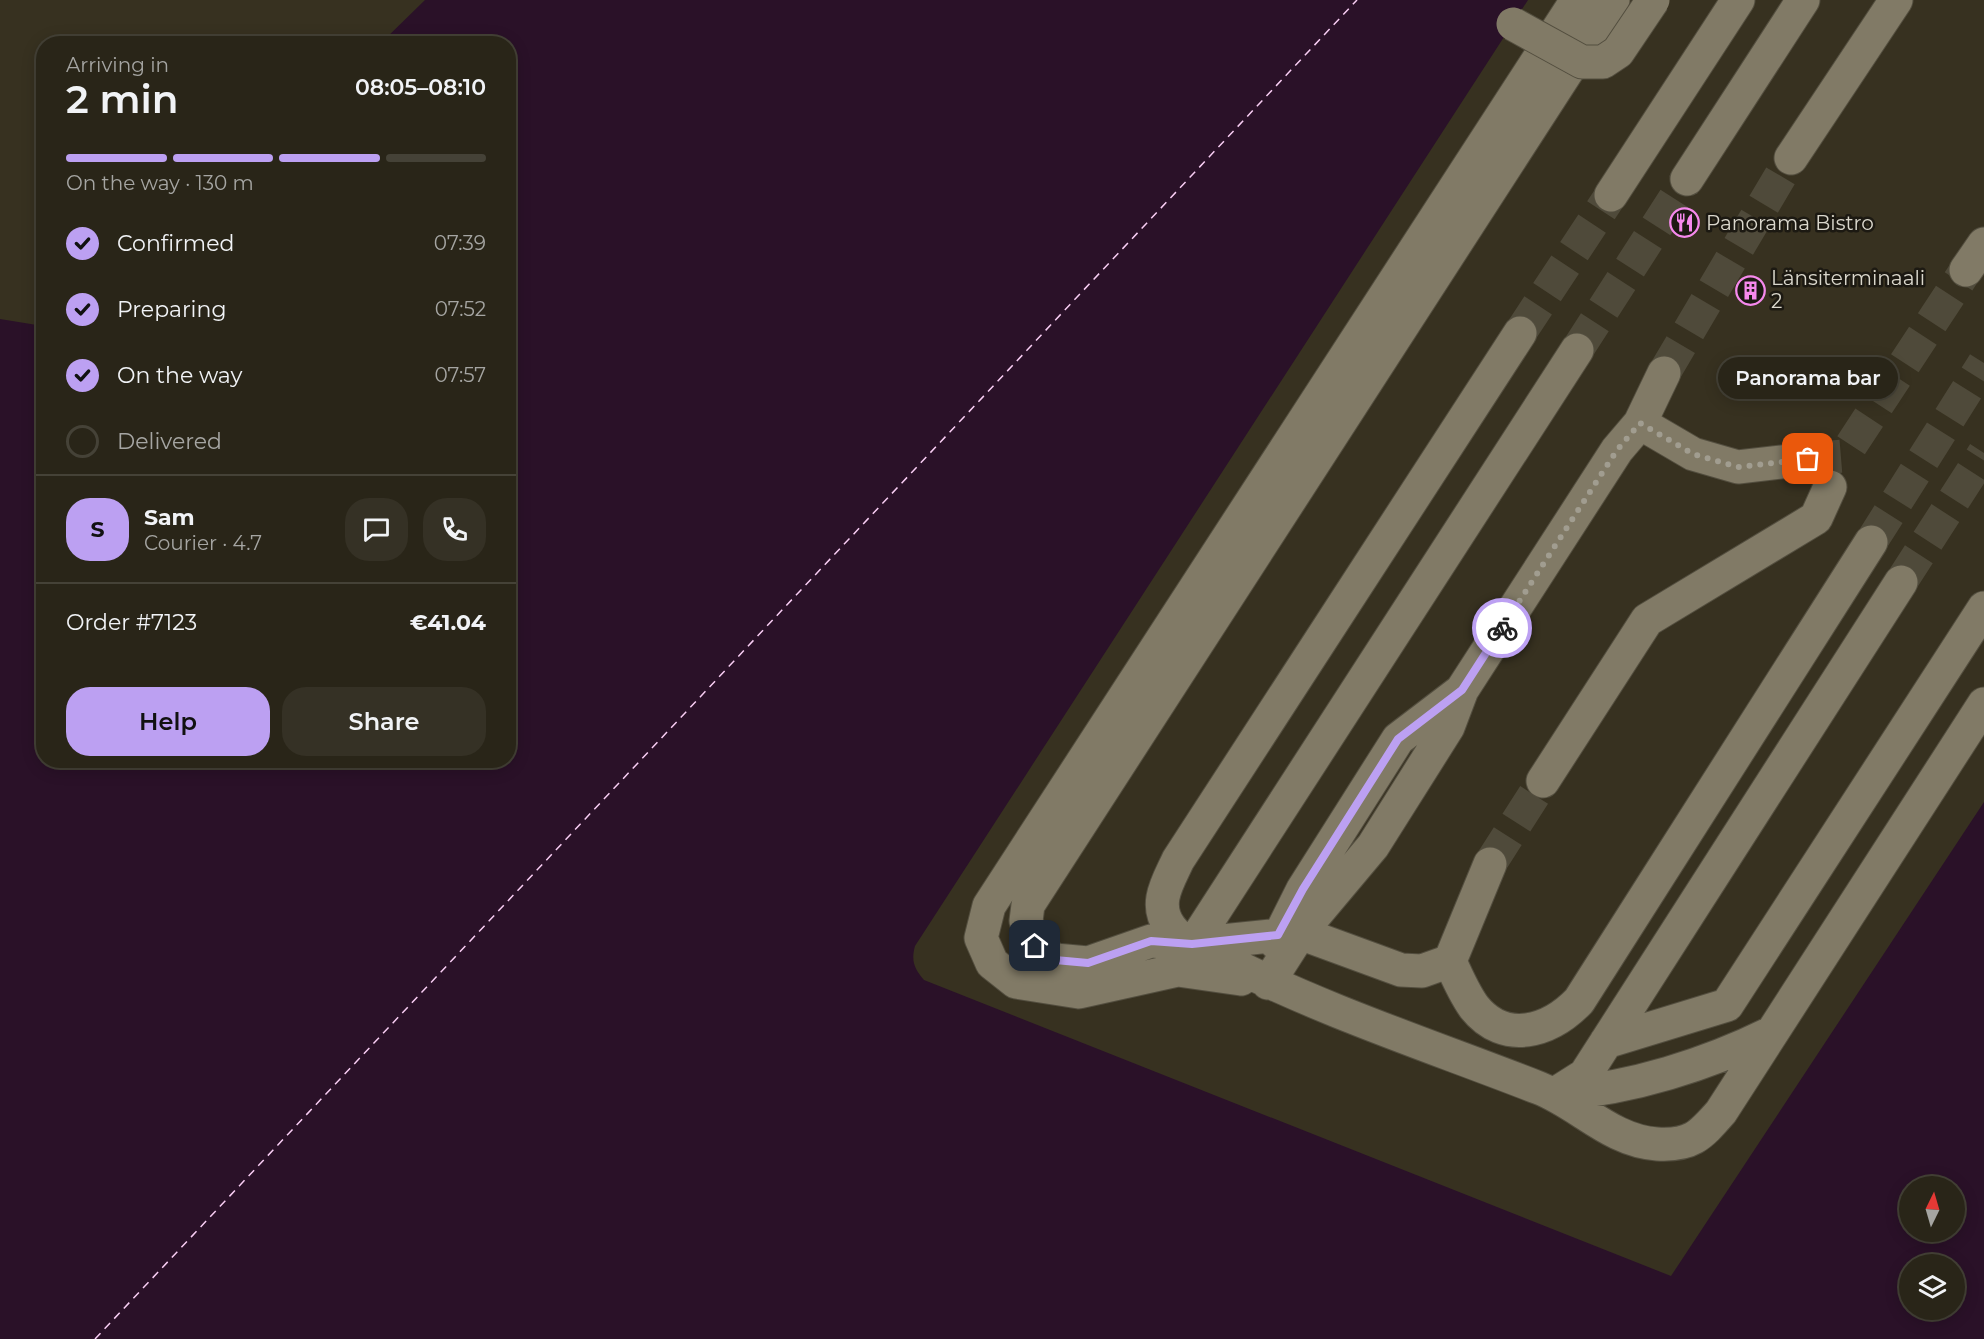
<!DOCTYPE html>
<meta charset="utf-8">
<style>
body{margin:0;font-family:Montserrat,sans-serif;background:#353125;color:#f1f3f6;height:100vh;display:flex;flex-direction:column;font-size:22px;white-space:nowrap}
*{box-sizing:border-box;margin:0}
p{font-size:20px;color:#a5a5a2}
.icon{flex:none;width:33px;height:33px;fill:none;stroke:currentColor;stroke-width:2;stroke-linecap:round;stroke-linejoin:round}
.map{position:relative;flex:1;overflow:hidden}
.side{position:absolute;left:36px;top:36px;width:480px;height:732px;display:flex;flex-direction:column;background:#292518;border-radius:24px;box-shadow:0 3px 15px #0003,0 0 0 2px #454237}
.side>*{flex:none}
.needle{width:39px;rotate:5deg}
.controls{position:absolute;left:1899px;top:1176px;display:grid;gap:12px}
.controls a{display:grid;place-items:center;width:66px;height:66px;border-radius:50%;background:#292518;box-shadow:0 3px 15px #0003,0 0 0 2px #454237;font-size:30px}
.pin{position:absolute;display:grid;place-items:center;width:51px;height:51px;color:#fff;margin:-26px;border-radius:12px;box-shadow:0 3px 9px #0006}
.courier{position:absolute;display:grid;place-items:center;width:60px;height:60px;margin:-30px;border:4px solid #bca0f2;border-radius:50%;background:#fff;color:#222;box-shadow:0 2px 8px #0007}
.bubble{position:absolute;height:42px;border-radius:21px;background:#292518;box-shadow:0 3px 15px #0003,0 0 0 2px #454237;font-size:20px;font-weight:600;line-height:42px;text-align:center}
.head em{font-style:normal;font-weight:600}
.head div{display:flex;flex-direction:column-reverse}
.head{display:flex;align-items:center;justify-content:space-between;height:102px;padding:0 30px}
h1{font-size:39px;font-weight:600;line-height:45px}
.bar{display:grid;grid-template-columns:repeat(4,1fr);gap:9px 6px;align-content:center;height:72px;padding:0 30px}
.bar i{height:8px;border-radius:4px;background:#454237}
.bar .active{background:#bca0f2}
.bar p{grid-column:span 4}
.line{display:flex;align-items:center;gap:15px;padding:0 30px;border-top:2px solid #454237}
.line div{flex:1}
.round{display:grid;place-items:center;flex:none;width:63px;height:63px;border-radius:24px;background:#353125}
ol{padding:0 30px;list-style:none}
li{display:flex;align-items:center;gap:18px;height:66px}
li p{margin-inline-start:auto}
li .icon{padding:6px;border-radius:50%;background:#bca0f2;color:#111;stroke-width:4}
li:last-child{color:#a5a5a2}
li i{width:33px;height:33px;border:3px solid #454237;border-radius:50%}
.button{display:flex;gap:12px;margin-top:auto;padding:12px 30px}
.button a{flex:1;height:69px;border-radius:24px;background:#bca0f2;color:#111;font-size:24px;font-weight:600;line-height:69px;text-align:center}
.button a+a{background:#353125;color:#f1f3f6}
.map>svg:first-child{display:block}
.water{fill:#2a1128;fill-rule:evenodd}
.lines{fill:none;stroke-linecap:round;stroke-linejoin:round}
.ferry{stroke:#f9cef4;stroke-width:1.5;stroke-dasharray:8 6;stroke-linecap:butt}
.minor-tunnel{stroke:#4f4a3a;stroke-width:33;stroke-dasharray:33 16;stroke-linecap:butt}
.minor-casing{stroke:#534e3f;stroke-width:35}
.minor{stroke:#817a66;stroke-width:33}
.minor-bridge-casing{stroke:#534e3f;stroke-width:35;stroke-linecap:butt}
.minor-bridge{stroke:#817a66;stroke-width:33}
.done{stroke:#a19d90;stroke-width:6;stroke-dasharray:0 10.8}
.route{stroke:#bca0f2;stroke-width:8}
.labels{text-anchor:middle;stroke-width:5;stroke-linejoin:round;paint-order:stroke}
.poi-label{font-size:20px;fill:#dad7cc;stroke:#1c1912;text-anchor:start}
</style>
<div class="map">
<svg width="1984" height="1339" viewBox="0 0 1984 1339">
<rect width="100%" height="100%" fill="#373120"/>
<path class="water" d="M425,0H1528L915,946C911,961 914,968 924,980L1671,1276L1984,802V1339H0V319L43,326L44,760H508V44L381,43ZM1910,1186H1954V1232H1910ZM1910,1264H1954V1310H1910Z"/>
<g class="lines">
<path class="ferry" d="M95,1339L1357,0"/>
<path class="minor-tunnel" d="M1520,333L1611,195
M1577,350L1687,179
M1664,373L1791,158
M1808,459L1844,456L1966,270
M1871,542L1984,363
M1901,582L1984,453
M1490,864L1543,781"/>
<defs>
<path id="minor" d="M1791,158L1896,0
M1687,179L1803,0
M1611,195L1738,0
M1966,270L1984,244
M1520,333L1178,860C1168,882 1153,904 1170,927C1181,943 1207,952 1224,960C1324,1011 1434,1047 1539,1088C1580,1104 1611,1141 1657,1144C1691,1146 1700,1136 1721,1112L1984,704
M1640,423L1693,454L1738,467L1808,459
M1543,781L1647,620L1816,518L1830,487
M1490,864L1450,961C1457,977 1464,993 1474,1007C1505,1046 1550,1031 1579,1001L1871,542
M1276,943L1303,889L1398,739L1461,691
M1193,944L1577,350
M1450,961L1422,971L1401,970L1300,933L1193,944L1151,941L1088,963L1055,960L1035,946L1026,921L1028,905L1613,0
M1241,979L1178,970L1079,992L1016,982L992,963L981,938L989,906L1577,0
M1268,983L1300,933L1373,846L1448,727L1462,690L1617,450L1640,423L1664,373
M1606,1042L1727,1005L1984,608
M1555,1094L1585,1075L1901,582
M1560,1094C1632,1088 1706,1065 1771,1033"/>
</defs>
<use href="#minor" class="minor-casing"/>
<use href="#minor" class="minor"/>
<defs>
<path id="minor-bridge" d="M1513,24L1582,62H1603L1618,52L1653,0"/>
</defs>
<use href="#minor-bridge" class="minor-bridge-casing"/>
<use href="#minor-bridge" class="minor-bridge"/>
</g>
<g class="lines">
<path class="done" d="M1502,628L1617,450L1640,423L1693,454L1738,467L1808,459"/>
<path class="route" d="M1035,946L1055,960L1088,963L1151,941L1192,944L1278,935L1303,889L1398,739L1462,690L1502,628"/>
</g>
<defs>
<symbol id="restaurant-ring" viewBox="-11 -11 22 22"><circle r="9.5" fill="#1c1912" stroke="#f689ed" stroke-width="1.5"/><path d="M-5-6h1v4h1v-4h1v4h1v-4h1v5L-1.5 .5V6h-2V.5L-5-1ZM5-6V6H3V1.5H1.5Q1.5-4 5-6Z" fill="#f689ed"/></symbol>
<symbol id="building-ring" viewBox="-11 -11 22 22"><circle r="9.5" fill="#1c1912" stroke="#f689ed" stroke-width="1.5"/><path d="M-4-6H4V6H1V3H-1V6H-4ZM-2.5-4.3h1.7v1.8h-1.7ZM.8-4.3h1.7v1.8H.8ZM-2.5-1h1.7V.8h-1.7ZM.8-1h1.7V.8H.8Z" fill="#f689ed"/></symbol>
</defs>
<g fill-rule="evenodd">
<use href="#restaurant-ring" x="1668" y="206" width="33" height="33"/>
<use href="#building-ring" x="1734" y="274" width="33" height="33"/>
</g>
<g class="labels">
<g class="poi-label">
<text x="1706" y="230">Panorama Bistro</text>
<text x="1771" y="285">Länsiterminaali<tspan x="1771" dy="23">2</tspan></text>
</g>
</g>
</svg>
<div class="controls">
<a><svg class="needle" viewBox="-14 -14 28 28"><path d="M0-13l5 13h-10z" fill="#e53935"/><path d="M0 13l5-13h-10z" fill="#a5a5a2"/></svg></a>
<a><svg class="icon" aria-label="layers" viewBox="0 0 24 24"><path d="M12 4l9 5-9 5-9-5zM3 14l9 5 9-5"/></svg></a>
</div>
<div class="pin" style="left:1808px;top:459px;background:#ea580c"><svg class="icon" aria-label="bag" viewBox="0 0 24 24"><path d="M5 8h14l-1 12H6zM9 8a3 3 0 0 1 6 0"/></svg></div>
<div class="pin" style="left:1035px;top:946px;background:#1f2937"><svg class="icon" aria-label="home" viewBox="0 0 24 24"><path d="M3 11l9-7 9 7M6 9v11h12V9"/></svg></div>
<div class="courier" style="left:1502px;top:628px"><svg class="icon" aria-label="bike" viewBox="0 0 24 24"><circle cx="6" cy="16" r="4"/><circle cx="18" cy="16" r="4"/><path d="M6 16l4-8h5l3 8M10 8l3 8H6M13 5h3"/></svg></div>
<div class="bubble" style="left:1718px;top:357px;width:180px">Panorama bar</div>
<section class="side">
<div class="head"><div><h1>2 min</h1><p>Arriving in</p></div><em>08:05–08:10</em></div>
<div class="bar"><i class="active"></i><i class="active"></i><i class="active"></i><i></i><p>On the way · 130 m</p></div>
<ol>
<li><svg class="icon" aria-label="check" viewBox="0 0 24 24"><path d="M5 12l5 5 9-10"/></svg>Confirmed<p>07:39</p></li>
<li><svg class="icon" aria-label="check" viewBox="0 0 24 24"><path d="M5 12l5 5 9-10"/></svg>Preparing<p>07:52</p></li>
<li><svg class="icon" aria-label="check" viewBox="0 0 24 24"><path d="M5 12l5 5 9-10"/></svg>On the way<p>07:57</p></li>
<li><i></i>Delivered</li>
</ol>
<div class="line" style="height:108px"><b class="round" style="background:#bca0f2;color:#111">S</b><div><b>Sam</b><p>Courier · 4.7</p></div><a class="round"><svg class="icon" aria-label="chat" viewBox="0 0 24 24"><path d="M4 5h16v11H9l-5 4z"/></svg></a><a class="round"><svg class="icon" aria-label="phone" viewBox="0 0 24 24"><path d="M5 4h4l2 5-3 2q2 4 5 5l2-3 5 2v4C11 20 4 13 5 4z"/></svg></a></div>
<div class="line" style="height:78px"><div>Order #7123</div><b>€41.04</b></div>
<div class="button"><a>Help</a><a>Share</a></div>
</section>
</div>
